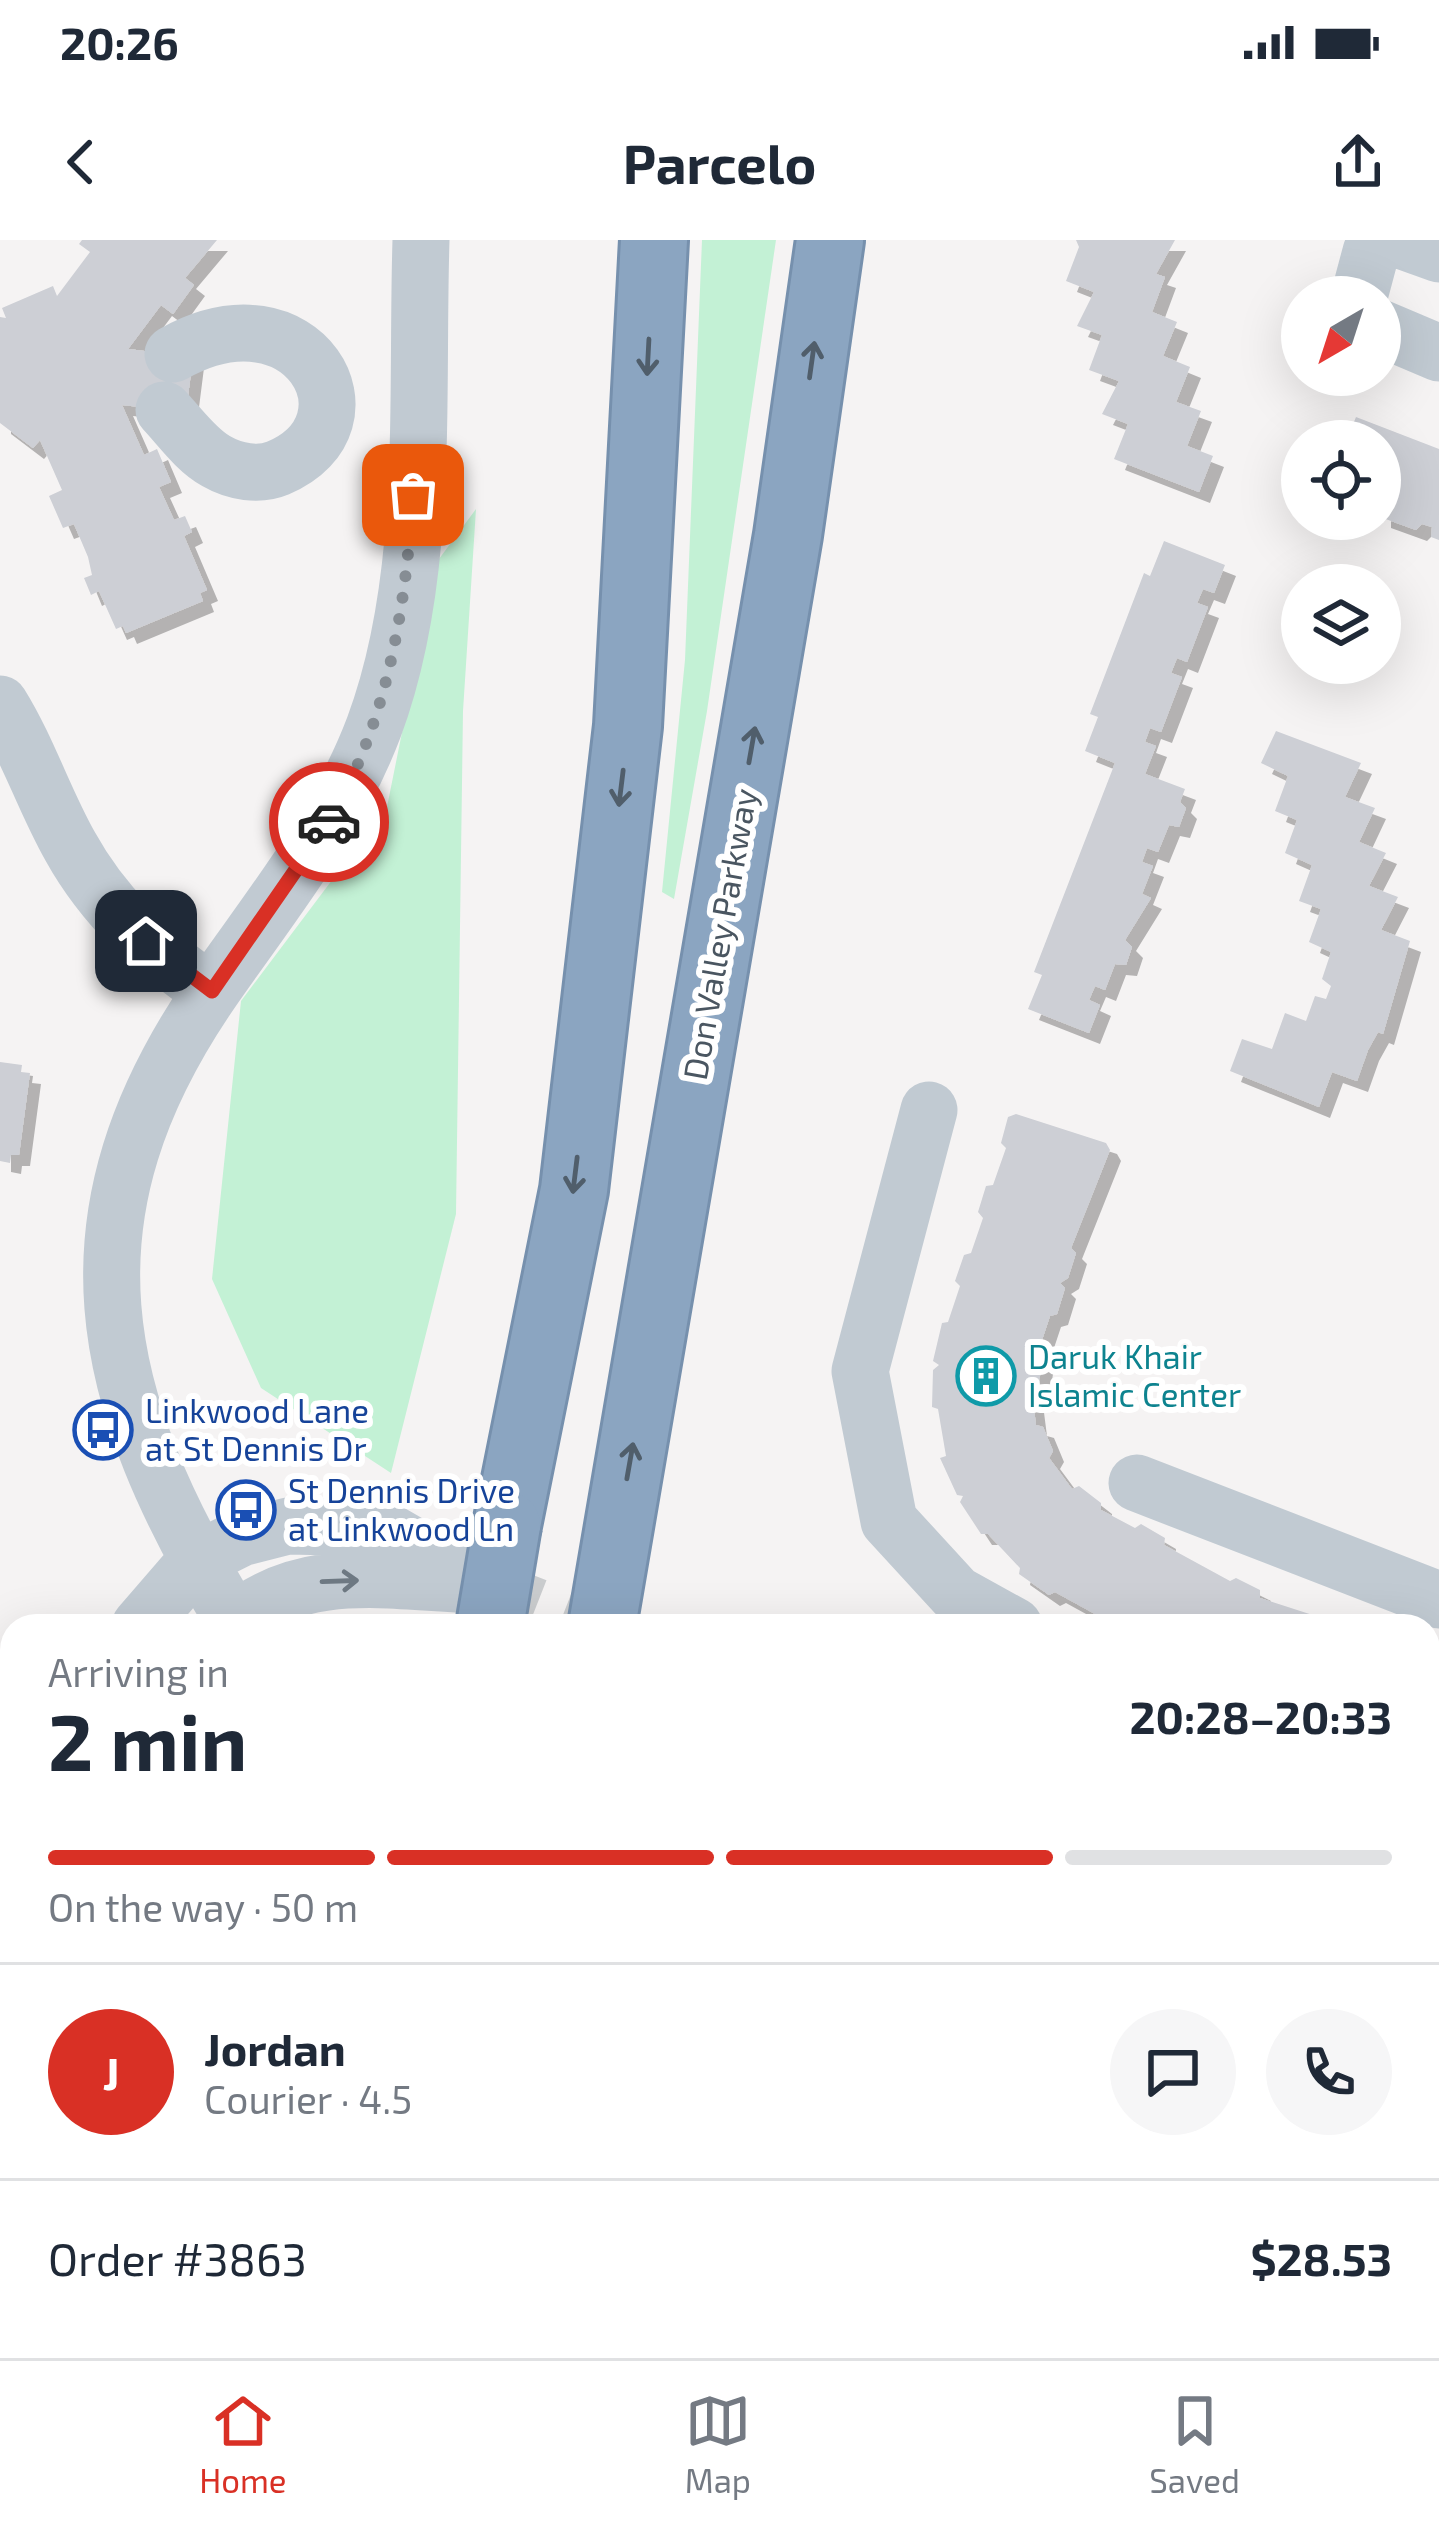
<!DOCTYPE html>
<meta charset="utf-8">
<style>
body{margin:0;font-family:"Exo 2",sans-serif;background:#f6f6f7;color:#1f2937;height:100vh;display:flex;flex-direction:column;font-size:45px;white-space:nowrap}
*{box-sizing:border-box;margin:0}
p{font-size:39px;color:#747a83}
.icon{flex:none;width:66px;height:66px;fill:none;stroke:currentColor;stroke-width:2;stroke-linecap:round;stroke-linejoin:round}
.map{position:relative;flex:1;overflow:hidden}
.sheet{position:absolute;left:0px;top:1374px;width:1440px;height:744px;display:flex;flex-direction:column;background:#fff;border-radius:36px 36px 0 0;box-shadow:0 12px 48px #0002}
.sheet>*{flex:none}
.needle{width:78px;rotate:219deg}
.buttons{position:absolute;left:1281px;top:36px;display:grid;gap:24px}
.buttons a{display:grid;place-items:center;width:120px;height:120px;border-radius:50%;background:#fff;box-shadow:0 12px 48px #0002;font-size:60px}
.pin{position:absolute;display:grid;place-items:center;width:102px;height:102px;color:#fff;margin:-51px;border-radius:24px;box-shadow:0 6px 18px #0006}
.courier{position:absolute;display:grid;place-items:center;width:120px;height:120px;margin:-60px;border:9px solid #d93025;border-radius:50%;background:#fff;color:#222;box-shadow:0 3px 15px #0007}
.overview em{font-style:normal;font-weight:700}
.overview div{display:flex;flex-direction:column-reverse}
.overview{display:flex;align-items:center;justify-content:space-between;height:204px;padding:0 48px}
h1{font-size:78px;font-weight:700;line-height:90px}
.bar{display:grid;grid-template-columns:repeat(4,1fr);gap:18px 12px;align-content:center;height:144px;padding:0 48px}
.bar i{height:15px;border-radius:9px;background:#e0e1e3}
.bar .active{background:#d93025}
.bar p{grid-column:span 4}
.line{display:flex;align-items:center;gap:30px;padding:0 48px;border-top:3px solid #e0e1e3}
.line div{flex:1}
.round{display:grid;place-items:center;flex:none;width:126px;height:126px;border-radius:63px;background:#f6f6f7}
.status{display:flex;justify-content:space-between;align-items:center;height:84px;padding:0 60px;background:#fff;direction:ltr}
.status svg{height:33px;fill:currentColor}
header{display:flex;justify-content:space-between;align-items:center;height:156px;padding:0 48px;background:#fff;font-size:54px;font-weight:700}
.dock{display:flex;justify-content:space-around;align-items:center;height:168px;border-top:3px solid #e0e1e3;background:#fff;font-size:33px;color:#747a83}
.dock a{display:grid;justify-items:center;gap:6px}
.dock .active{color:#d93025}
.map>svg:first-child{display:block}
.green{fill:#c3f1d5}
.building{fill:#cdcfd5;filter:url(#shadow)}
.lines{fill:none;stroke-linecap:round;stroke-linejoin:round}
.minor-tunnel{stroke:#caccce;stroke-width:57;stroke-dasharray:57 28;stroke-linecap:butt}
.highway-casing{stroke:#7690ad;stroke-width:72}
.minor{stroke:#c1cad2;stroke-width:57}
.highway{stroke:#8ba5c1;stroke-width:66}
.highway-bridge-casing{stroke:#7690ad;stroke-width:72;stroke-linecap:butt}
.highway-bridge{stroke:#8ba5c1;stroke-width:66}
.oneway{stroke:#505e6b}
.oneway2{stroke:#6e7983}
.done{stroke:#868d94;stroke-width:12;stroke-dasharray:0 21.6}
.route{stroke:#d93025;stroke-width:15}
.labels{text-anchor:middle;stroke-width:12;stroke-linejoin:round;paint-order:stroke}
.street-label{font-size:33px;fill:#4a5661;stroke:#fff}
.culture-label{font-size:33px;fill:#0d838f;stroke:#fff;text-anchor:start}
.transit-label{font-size:33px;fill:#164399;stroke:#fff;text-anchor:start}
</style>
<div class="status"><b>20:26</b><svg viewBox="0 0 49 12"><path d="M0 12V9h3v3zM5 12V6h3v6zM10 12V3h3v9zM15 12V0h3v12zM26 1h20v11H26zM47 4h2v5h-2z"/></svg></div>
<header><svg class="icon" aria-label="back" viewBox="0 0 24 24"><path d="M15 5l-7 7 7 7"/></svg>Parcelo<svg class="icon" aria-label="share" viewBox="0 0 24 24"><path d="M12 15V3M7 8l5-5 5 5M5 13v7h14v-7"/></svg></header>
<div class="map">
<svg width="1439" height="2118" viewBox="0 0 1439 2118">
<defs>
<filter id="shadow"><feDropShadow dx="11" dy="11" stdDeviation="0" flood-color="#0004"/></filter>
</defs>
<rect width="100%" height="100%" fill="#f5f3f3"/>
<path class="green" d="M702,0H776L707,471L674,659L662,652L685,420Z
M476,269L463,471L456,974L391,1233L261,1148L212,1039L241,761L387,567L436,323Z
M12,1931V2106H228L224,2118H0V1957Z"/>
<path class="building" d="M82,0H217L185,38L194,45L173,74L161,65L128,109L193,117L186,172L122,165L144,215L157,209L171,242L159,247L174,280L185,276L192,292L184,296L207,350L200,353L203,361L126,393L123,386L116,389L99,351L91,355L84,338L92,335L88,317L74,284L63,288L49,256L62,250L40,200L33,208L0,183V77L6,78L2,68L53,46L57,56L90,12L79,4Z
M1076,0H1175L1156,34L1165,37L1152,72L1177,82L1163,116L1190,127L1176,162L1201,171L1187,206L1213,216L1199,252L1114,219L1128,184L1102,174L1119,141L1089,130L1102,95L1077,86L1094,52L1066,41L1079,7Z
M1356,177L1439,209V300L1431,297L1432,287L1422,284L1416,290L1380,277V201H1346Z
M1164,301L1225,325L1214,353L1203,349L1197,363L1208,367L1187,422L1177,418L1171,433L1182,437L1161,492L1150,488L1145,502L1156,506L1145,534L1185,549L1180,562L1186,568L1179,587L1169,585L1158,612L1147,608L1142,622L1153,626L1142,654L1151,658L1125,700L1132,707L1126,725L1115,724L1105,750L1095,746L1089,760L1100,765L1089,793L1028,769L1042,735L1034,732L1115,523L1085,511L1098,477L1090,474L1144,333L1150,336Z
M1276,491L1361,523L1345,557L1375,568L1359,602L1386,613L1369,646L1398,657L1381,690L1410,701L1383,794L1378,792L1368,810L1357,841L1332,832L1319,867L1230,831L1242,799L1272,809L1285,773L1306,781L1315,756L1326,759L1331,746L1322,739L1331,712L1309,702L1321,669L1299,661L1312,625L1285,613L1297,580L1275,571L1288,536L1261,523Z
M0,822L22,825L21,832L30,833L19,915H11L10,923L0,921Z
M1016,874L1106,903L1110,910L1071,1008L1076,1013L1068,1038L1060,1043L1065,1048L1057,1074L1050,1076L1038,1112L1043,1117L1039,1142L1031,1146L1036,1185L1043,1187L1053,1211L1049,1218L1072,1249L1079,1246L1101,1263V1270L1135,1288L1141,1284L1165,1298L1164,1305L1230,1341L1236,1338L1260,1350V1358L1325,1379L1326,1386H1117L1055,1352L1049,1355L1019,1334L1020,1328L988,1294H981L960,1262L963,1256L957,1255L940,1218L946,1216L938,1169L932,1167L933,1130L939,1125L933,1121L942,1083L948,1082L960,1046L955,1041L964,1015L971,1013L983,978L978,972L986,946L993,945L1006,908L1001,903L1008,877Z
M1428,1424L1439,1429V1529L1428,1525Z
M1002,2106L1228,2109L1303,2106L1298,2118H1020L1000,2110Z"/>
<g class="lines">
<path class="minor-tunnel" d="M483,1346L585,1386"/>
<defs>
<path id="highway" d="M507,1285L574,950L628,486L654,0
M602,1386L788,295L830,0
M300,2118L303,2106
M423,2118L427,2106"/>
</defs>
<use href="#highway" class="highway-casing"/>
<path class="minor" d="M1400,0L1439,14
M1359,57L1371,12L1385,0
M1380,88L1439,113
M164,170C180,187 196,210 216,221C235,232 259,236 278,228C384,183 304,40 173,114
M0,464C28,509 44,560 70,606C103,666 155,715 211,751
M929,870L860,1131L889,1281L956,1354L1014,1386
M1137,1243L1439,1360
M234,1381C97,1158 55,977 213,749C272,664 337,585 374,487C430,337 416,158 421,0
M140,1386L197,1320L241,1298L288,1286L382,1288L483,1346
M229,1386C299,1323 385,1341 473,1345
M1428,1721L1439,1725
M0,1815L12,1781
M717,2106L748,2118"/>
<use href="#highway" class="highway"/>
<defs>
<path id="highway-bridge" d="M490,1386L507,1285"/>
</defs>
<use href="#highway-bridge" class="highway-bridge-casing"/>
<use href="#highway-bridge" class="highway-bridge"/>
</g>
<defs><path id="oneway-shaft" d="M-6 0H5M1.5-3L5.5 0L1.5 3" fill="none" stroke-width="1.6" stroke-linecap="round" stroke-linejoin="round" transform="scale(3)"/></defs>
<g class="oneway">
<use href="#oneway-shaft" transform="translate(648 117) rotate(93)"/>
<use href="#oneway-shaft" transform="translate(812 120) rotate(-82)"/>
<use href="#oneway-shaft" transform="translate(752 505) rotate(-80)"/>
<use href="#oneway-shaft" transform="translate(621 548) rotate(97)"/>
<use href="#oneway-shaft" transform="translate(575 935) rotate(97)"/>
<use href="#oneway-shaft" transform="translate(630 1221) rotate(-80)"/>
</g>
<use class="oneway2" href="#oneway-shaft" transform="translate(340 1341) rotate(-2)"/>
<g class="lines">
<path class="done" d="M329,582C388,480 405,372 413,255"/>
<path class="route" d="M146,701L212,751L329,582"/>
</g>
<defs>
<symbol id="building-ring" viewBox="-11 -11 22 22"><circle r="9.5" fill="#fff" stroke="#0f9aa8" stroke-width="1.5"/><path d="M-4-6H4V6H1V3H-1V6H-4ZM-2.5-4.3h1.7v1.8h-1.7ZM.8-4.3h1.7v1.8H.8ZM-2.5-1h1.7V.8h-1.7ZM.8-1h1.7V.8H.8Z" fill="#0f9aa8"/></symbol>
<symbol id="bus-ring" viewBox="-11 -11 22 22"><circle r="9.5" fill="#fff" stroke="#1a4fb4" stroke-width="1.5"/><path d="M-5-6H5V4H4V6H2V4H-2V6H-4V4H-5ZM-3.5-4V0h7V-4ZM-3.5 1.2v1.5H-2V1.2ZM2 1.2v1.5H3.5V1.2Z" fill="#1a4fb4"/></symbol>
</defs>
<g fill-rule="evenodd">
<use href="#building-ring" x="953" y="1103" width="66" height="66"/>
<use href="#bus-ring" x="70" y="1157" width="66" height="66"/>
<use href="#bus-ring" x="213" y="1237" width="66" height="66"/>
</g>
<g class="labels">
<g class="street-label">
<text transform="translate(720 694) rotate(-80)" y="12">Don Valley Parkway</text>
</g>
<g class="culture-label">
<text x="1028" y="1129">Daruk Khair<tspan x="1028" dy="38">Islamic Center</tspan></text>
</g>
<g class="transit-label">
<text x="145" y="1183">Linkwood Lane<tspan x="145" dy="38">at St Dennis Dr</tspan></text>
<text x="288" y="1263">St Dennis Drive<tspan x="288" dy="38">at Linkwood Ln</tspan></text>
</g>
</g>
</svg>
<div class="buttons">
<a><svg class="needle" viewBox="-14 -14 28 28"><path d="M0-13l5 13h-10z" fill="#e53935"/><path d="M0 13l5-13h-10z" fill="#747a83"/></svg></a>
<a><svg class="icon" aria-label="locate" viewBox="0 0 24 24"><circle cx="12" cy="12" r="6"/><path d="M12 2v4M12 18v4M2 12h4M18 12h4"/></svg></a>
<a><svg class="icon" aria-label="layers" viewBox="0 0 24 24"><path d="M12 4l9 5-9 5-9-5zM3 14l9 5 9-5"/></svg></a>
</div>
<div class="pin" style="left:413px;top:255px;background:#ea580c"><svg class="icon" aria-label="bag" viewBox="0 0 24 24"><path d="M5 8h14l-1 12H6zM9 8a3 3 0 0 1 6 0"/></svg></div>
<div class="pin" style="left:146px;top:701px;background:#1f2937"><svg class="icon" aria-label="home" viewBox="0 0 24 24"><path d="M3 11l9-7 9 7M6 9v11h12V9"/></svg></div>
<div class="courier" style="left:329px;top:582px"><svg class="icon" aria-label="car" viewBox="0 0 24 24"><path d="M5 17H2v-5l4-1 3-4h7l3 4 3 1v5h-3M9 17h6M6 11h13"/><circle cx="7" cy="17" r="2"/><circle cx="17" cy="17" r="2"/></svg></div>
<section class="sheet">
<div class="overview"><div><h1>2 min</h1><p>Arriving in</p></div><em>20:28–20:33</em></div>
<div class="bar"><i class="active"></i><i class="active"></i><i class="active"></i><i></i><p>On the way · 50 m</p></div>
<div class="line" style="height:216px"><b class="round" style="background:#d93025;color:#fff">J</b><div><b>Jordan</b><p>Courier · 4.5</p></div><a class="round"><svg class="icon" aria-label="chat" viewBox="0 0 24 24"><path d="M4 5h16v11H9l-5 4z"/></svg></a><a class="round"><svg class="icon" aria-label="phone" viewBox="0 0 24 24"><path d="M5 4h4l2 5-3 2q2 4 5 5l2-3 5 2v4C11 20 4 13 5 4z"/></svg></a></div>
<div class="line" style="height:156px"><div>Order #3863</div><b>$28.53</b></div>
</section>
</div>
<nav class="dock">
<a class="active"><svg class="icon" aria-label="home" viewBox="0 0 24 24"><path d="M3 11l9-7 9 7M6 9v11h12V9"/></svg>Home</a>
<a><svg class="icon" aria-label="map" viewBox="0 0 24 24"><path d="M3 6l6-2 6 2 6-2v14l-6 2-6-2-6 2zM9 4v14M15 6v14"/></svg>Map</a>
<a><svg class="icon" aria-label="saved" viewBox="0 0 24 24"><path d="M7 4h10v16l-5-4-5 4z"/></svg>Saved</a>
</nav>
